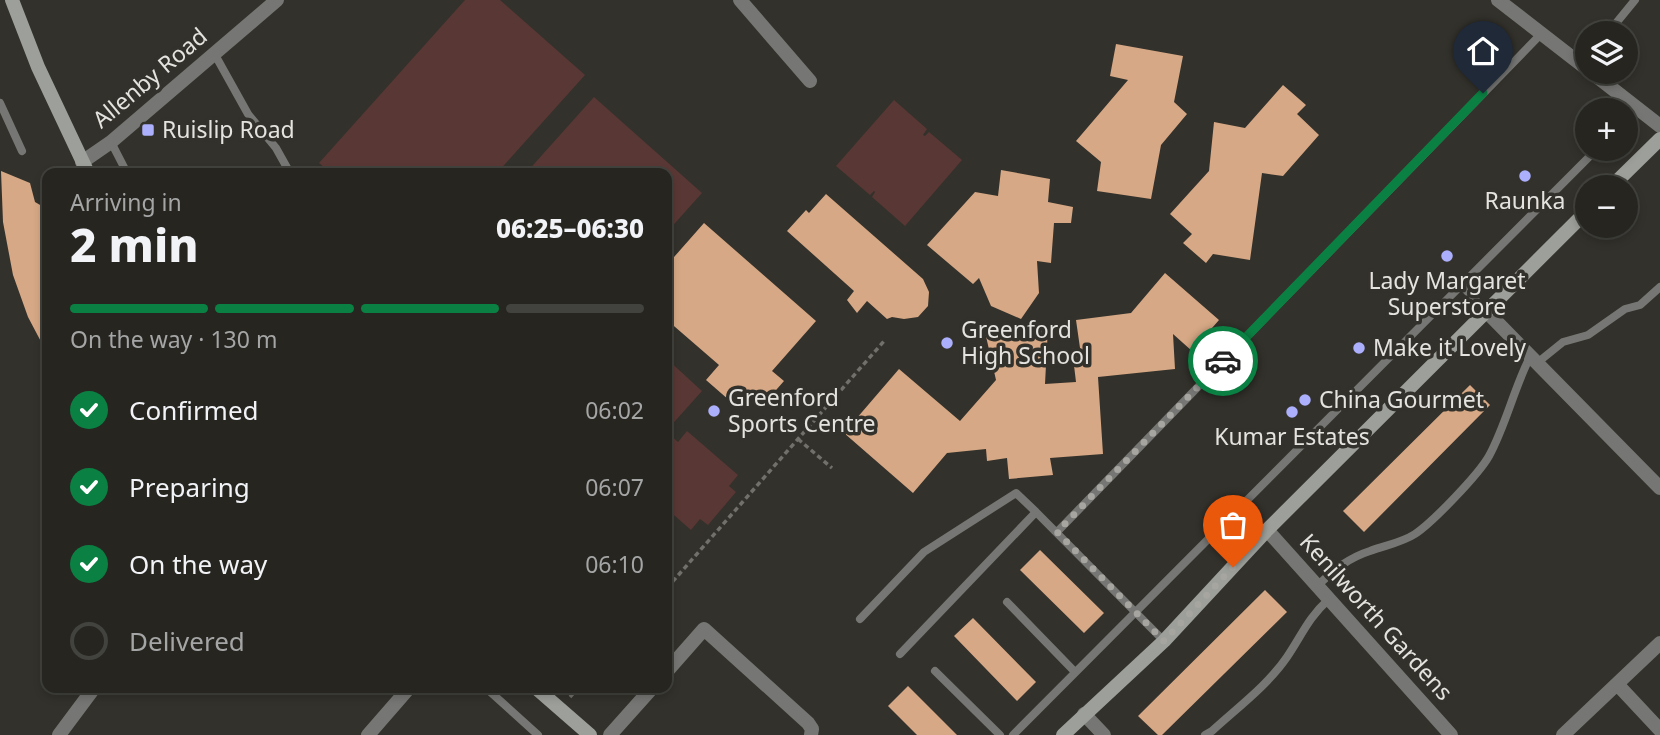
<!DOCTYPE html>
<meta charset="utf-8">
<style>
body{margin:0;font-family:"Noto Sans",sans-serif;background:#2e2d29;color:#f1f3f6;height:100vh;display:flex;flex-direction:column;font-size:26px;white-space:nowrap}
*{box-sizing:border-box;margin:0}
p{font-size:23px;color:#a4a5a5}
.icon{flex:none;width:38px;height:38px;fill:none;stroke:currentColor;stroke-width:2;stroke-linecap:round;stroke-linejoin:round}
.map{position:relative;flex:1;overflow:hidden}
.drawer{position:absolute;left:42px;top:168px;width:630px;height:525px;display:flex;flex-direction:column;background:#262520;border-radius:14px;box-shadow:0 4px 10px #0003,0 0 0 2px #42423e}
.drawer>*{flex:none}
.fabs{position:absolute;left:1575px;top:21px;display:grid;gap:14px}
.fabs a{display:grid;place-items:center;width:63px;height:63px;border-radius:50%;background:#262520;box-shadow:0 4px 10px #0003,0 0 0 2px #42423e;font-size:35px}
.pin{position:absolute;display:grid;place-items:center;width:60px;height:60px;color:#fff;margin:-72px -30px;border-radius:50% 50% 50% 0;rotate:-45deg;box-shadow:0 0 7px #0007}
.pin .icon{rotate:45deg}
.courier{position:absolute;display:grid;place-items:center;width:70px;height:70px;margin:-35px;border:5px solid #0b8043;border-radius:50%;background:#fff;color:#222;box-shadow:0 2px 9px #0007}
.headline em{font-style:normal;font-weight:800}
.headline div{display:flex;flex-direction:column-reverse}
.headline{display:flex;align-items:center;justify-content:space-between;height:119px;padding:0 28px}
h1{font-size:46px;font-weight:800;line-height:52px}
.bar{display:grid;grid-template-columns:repeat(4,1fr);gap:10px 7px;align-content:center;height:84px;padding:0 28px}
.bar i{height:9px;border-radius:5px;background:#42423e}
.bar .current{background:#0b8043}
.bar p{grid-column:span 4}
ol{padding:0 28px;list-style:none}
li{display:flex;align-items:center;gap:21px;height:77px}
li p{margin-inline-start:auto}
li .icon{padding:7px;border-radius:50%;background:#0b8043;color:#fff;stroke-width:4}
li:last-child{color:#a4a5a5}
li i{width:38px;height:38px;border:4px solid #42423e;border-radius:50%}
.map>svg:first-child{display:block}
.green{fill:#593734}
.building{fill:#d6a885}
.lines{fill:none;stroke-linecap:round;stroke-linejoin:round}
.path{stroke:#72706b;stroke-width:3.5;stroke-dasharray:5 3.5;stroke-linecap:butt}
.lane{stroke:#767774;stroke-width:8}
.street{stroke:#767774;stroke-width:14}
.secondary{stroke:#9c9f9a;stroke-width:14}
.done{stroke:#a7a5a0;stroke-width:7;stroke-dasharray:0 12.6}
.route{stroke:#0b8043;stroke-width:9}
.poi-dot{fill:#acaffb;stroke:#33312b;stroke-width:2.5}
.labels{text-anchor:middle;stroke-width:7;stroke-linejoin:round;paint-order:stroke}
.street-label{font-size:23px;fill:#e5e3df;stroke:#33312b}
.poi-label{font-size:23px;fill:#e5e3df;stroke:#33312b;text-anchor:start}
</style>
<div class="map">
<svg width="1660" height="735" viewBox="0 0 1660 735">
<rect width="100%" height="100%" fill="#33312b"/>
<path class="green" d="M465,0H500L585,75L497,173H331L319,163Z
M594,97L702,193L667,232V173H526Z
M894,100L927,129L923,135L925,136L929,132L962,160L905,226L872,197L875,192L874,191L870,195L836,166Z
M667,359L702,391L667,430Z
M687,431L738,475L729,486L736,492L708,525L700,519L691,530L667,509V440L671,436L678,442Z"/>
<path class="building" d="M1116,44L1183,56L1174,102L1187,114L1161,145L1151,199L1097,191L1101,162L1076,141L1128,80L1110,76Z
M1283,85L1306,105L1297,114L1319,135L1283,176L1262,173L1250,260L1213,254L1206,263L1183,243L1192,234L1170,214L1209,171L1214,122L1245,128Z
M1001,170L1050,179L1048,202L1073,207L1071,223H1054L1051,263L1037,261L1039,293L1021,319L991,306L979,278L973,284L927,245L975,192L998,196Z
M1,171L30,183L35,202L47,209V353L28,317L13,275L3,222Z
M826,194L923,279L929,292L928,306L918,317L904,319L892,317L887,319L867,301L857,313L847,300L854,291L787,231L806,210L809,213Z
M704,223L816,321L772,371L784,381L762,406L748,394L737,407L706,380L719,365L667,320V265Z
M1165,273L1219,320L1192,351L1173,334L1175,369L1098,377L1103,454L1050,458L1053,475L1009,479L1007,458L987,461L986,449L947,453L913,493L844,433L899,369L960,421L996,380L985,332L1048,327L1045,384L1076,382L1072,349L1080,348L1076,320L1131,313Z
M1470,385L1490,405L1364,532L1343,511Z
M1040,550L1104,613L1084,633L1020,570Z
M1265,590L1287,612L1162,735H1158L1138,716Z
M973,618L1036,682L1017,701L954,636Z
M908,686L957,735H917L888,706Z"/>
<g class="lines">
<path class="path" d="M798,439L832,468
M667,588L885,340
M570,697L578,688"/>
<path class="lane" d="M1608,33L1635,0
M214,53L248,114L276,148L290,173
M0,103L22,151
M1626,119L1637,107
M111,142L127,173
M1462,286L1486,311
M1537,363L1563,342L1588,335L1625,309L1640,305L1660,287
M1057,532L1542,33
M1317,586C1334,570 1348,558 1370,551C1386,545 1401,543 1415,534C1433,522 1479,474 1489,456C1506,425 1514,388 1530,357
M1007,602L1075,672
M860,619L924,552L1016,493L1036,512
M900,654L1036,512L1164,641
M935,671L1000,735
M486,688L538,735
M1013,735L1597,149
M1205,735L1212,731C1237,708 1268,685 1287,657C1302,635 1308,618 1329,599"/>
<path class="street" d="M740,0L810,81
M1498,0L1587,69
M1591,72L1660,126
M82,162L111,142L277,0
M1486,311L1660,488
M1267,530L1451,735
M667,671L704,629L808,723L812,729L811,735
M1617,684L1660,730
M1084,714L1104,735
M59,735L94,688
M368,735L409,688
M610,735L652,688
M1563,735L1660,643"/>
<path class="secondary" d="M12,0L38,67L88,173
M1611,187L1660,139
M536,688L590,735
M1063,735L1164,641L1267,530L1587,211"/>
</g>
<g class="lines">
<path class="done" d="M1223,361L1057,532L1164,641L1233,567"/>
<path class="route" d="M1223,361L1483,93"/>
</g>
<g class="poi-dot">
<rect x="141" y="123" width="14" height="14" rx="3.5"/>
<circle cx="1525" cy="176" r="7"/>
<circle cx="1447" cy="256" r="7"/>
<circle cx="947" cy="343" r="7"/>
<circle cx="1359" cy="348" r="7"/>
<circle cx="1305" cy="400" r="7"/>
<circle cx="714" cy="411" r="7"/>
<circle cx="1292" cy="412" r="7"/>
</g>
<g class="labels">
<g class="street-label">
<text transform="translate(150 78) rotate(-40)" y="8">Allenby Road</text>
<text transform="translate(1376 617) rotate(48)" y="8">Kenilworth Gardens</text>
</g>
<g class="poi-label">
<text x="162" y="138">Ruislip Road</text>
<text x="1525" y="209" text-anchor="middle">Raunka</text>
<text x="1447" y="289" text-anchor="middle">Lady Margaret<tspan x="1447" dy="26">Superstore</tspan></text>
<text x="961" y="338">Greenford<tspan x="961" dy="26">High School</tspan></text>
<text x="1373" y="356">Make it Lovely</text>
<text x="728" y="406">Greenford<tspan x="728" dy="26">Sports Centre</tspan></text>
<text x="1319" y="408">China Gourmet</text>
<text x="1292" y="445" text-anchor="middle">Kumar Estates</text>
</g>
</g>
</svg>
<div class="fabs">
<a><svg class="icon" aria-label="layers" viewBox="0 0 24 24"><path d="M12 4l9 5-9 5-9-5zM3 14l9 5 9-5"/></svg></a>
<a>+</a>
<a>−</a>
</div>
<div class="pin" style="left:1233px;top:567px;background:#ea580c"><svg class="icon" aria-label="bag" viewBox="0 0 24 24"><path d="M5 8h14l-1 12H6zM9 8a3 3 0 0 1 6 0"/></svg></div>
<div class="pin" style="left:1483px;top:93px;background:#1f2937"><svg class="icon" aria-label="home" viewBox="0 0 24 24"><path d="M3 11l9-7 9 7M6 9v11h12V9"/></svg></div>
<div class="courier" style="left:1223px;top:361px"><svg class="icon" aria-label="car" viewBox="0 0 24 24"><path d="M5 17H2v-5l4-1 3-4h7l3 4 3 1v5h-3M9 17h6M6 11h13"/><circle cx="7" cy="17" r="2"/><circle cx="17" cy="17" r="2"/></svg></div>
<section class="drawer">
<div class="headline"><div><h1>2 min</h1><p>Arriving in</p></div><em>06:25–06:30</em></div>
<div class="bar"><i class="current"></i><i class="current"></i><i class="current"></i><i></i><p>On the way · 130 m</p></div>
<ol>
<li><svg class="icon" aria-label="check" viewBox="0 0 24 24"><path d="M5 12l5 5 9-10"/></svg>Confirmed<p>06:02</p></li>
<li><svg class="icon" aria-label="check" viewBox="0 0 24 24"><path d="M5 12l5 5 9-10"/></svg>Preparing<p>06:07</p></li>
<li><svg class="icon" aria-label="check" viewBox="0 0 24 24"><path d="M5 12l5 5 9-10"/></svg>On the way<p>06:10</p></li>
<li><i></i>Delivered</li>
</ol>
</section>
</div>
